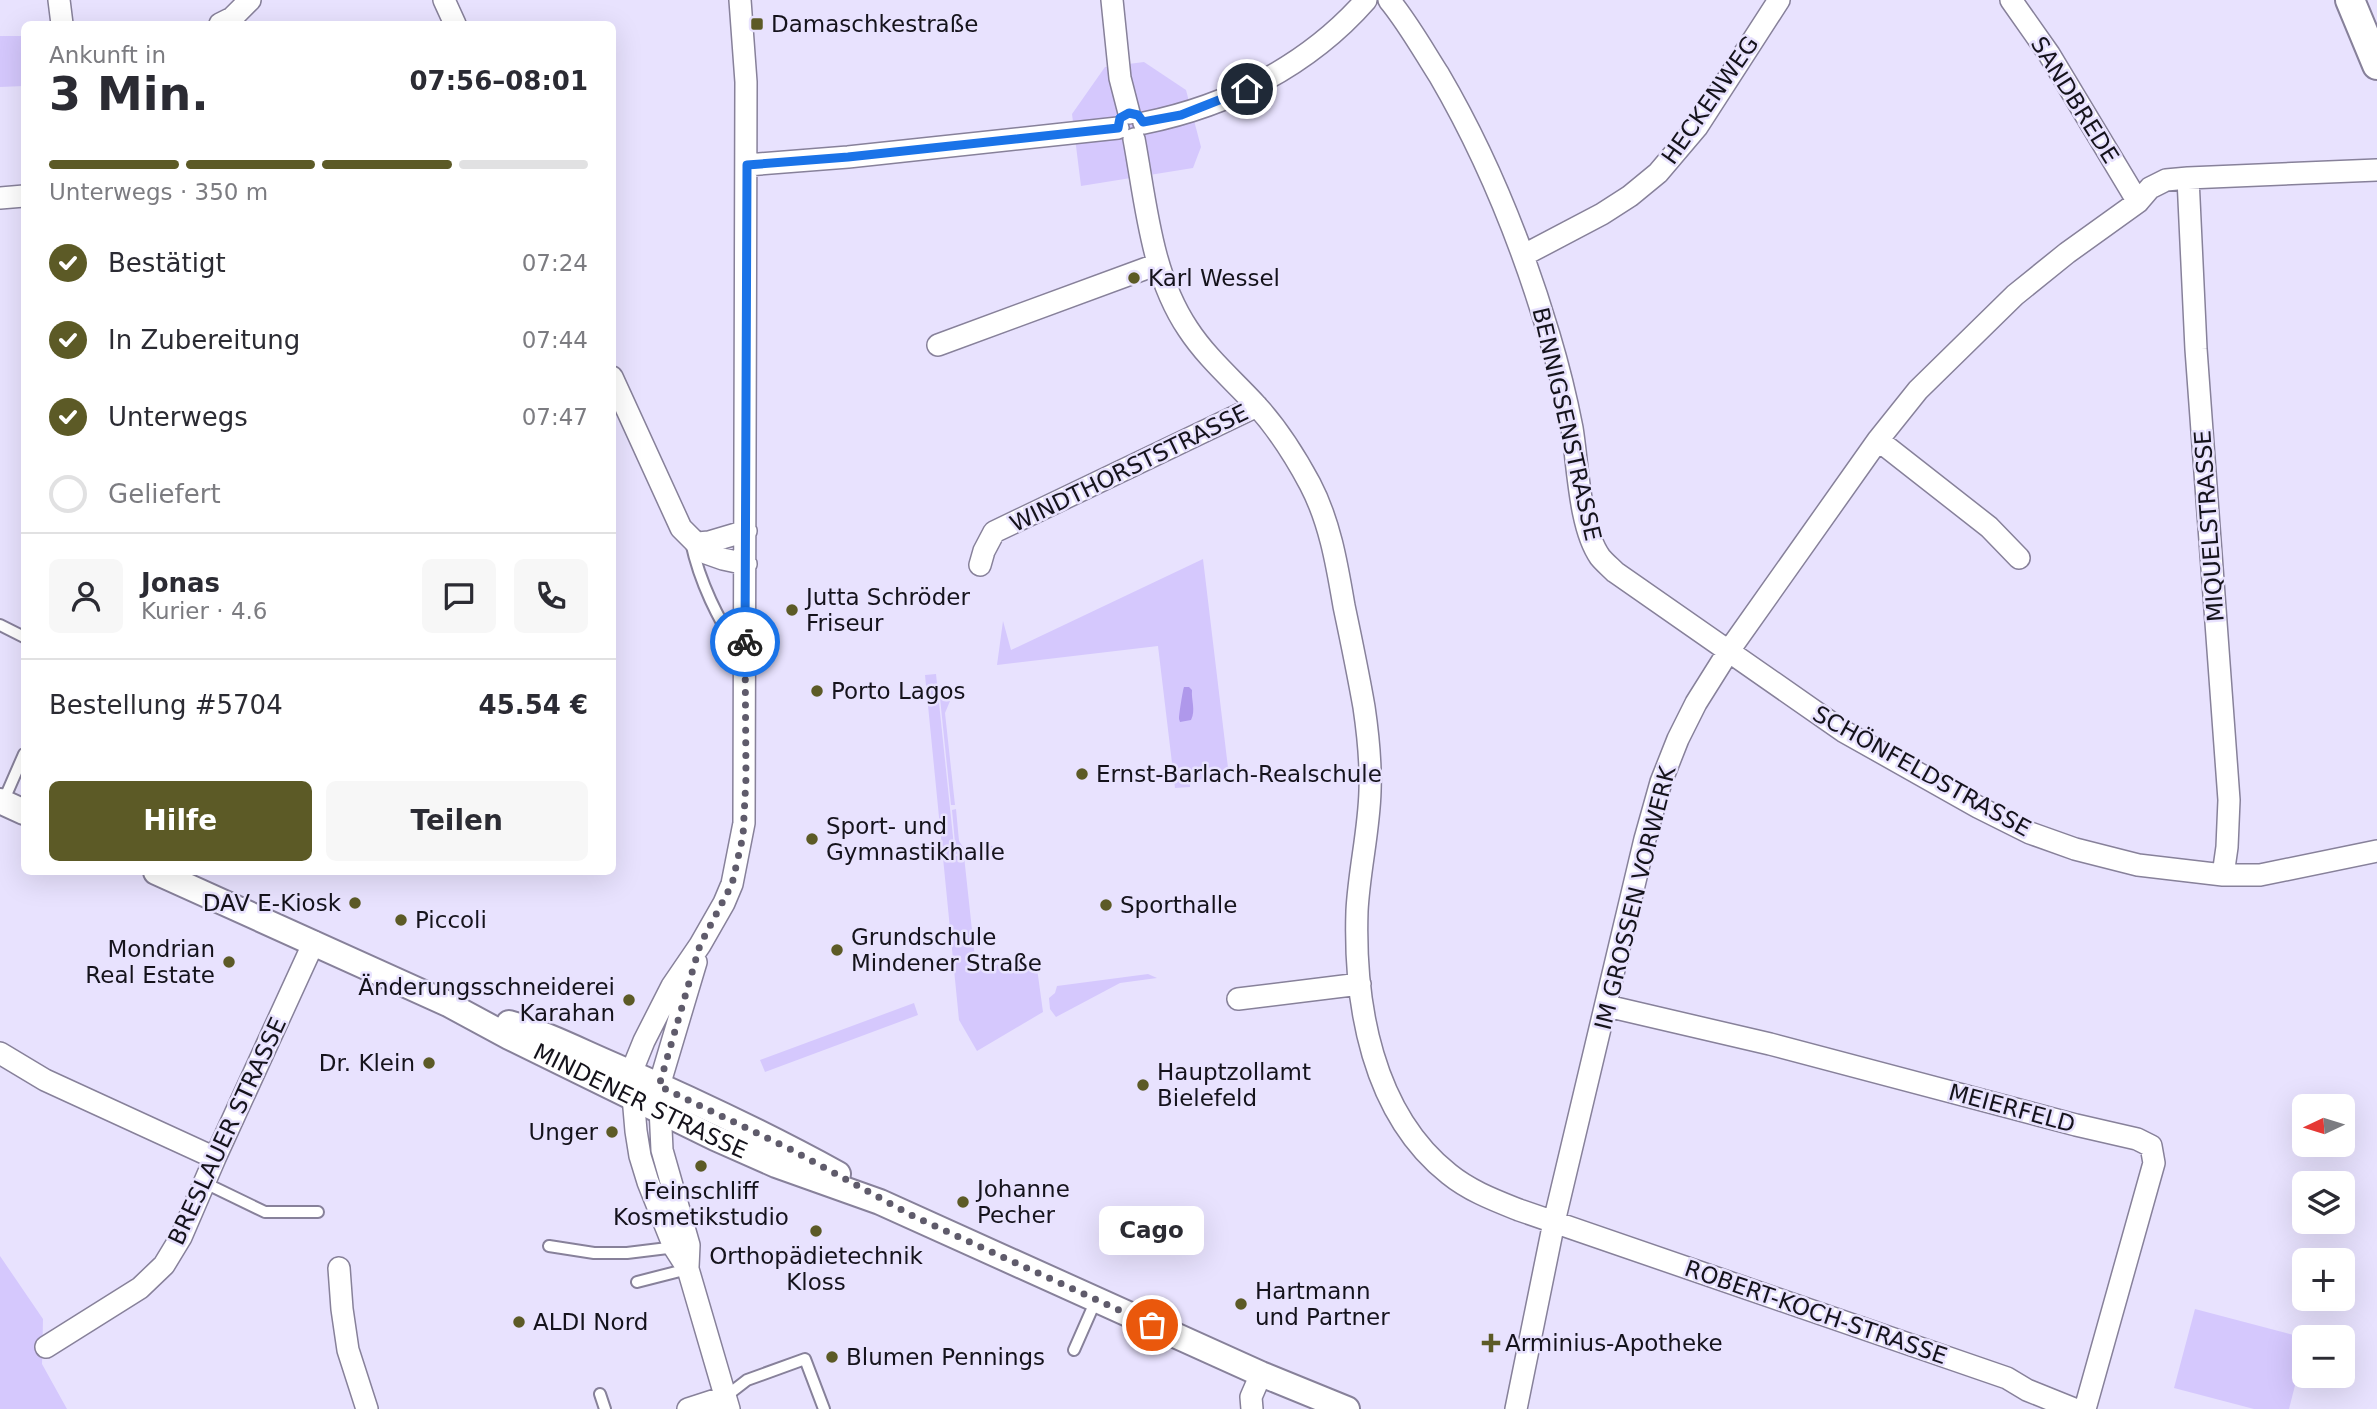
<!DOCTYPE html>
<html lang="de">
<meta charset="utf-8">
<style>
body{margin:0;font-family:"DejaVu Sans",sans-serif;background:#f7f7f7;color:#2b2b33;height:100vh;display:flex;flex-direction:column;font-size:26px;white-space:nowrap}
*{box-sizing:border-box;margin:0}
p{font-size:23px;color:#7c7c81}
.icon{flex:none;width:38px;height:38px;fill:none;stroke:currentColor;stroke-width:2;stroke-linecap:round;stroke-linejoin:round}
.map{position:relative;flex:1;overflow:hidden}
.details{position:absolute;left:21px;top:21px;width:595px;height:854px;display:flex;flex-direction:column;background:#fff;border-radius:10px;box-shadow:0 7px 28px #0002}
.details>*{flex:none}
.needle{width:46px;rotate:266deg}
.tools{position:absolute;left:2292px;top:1094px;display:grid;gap:14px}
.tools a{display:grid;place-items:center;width:63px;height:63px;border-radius:10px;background:#fff;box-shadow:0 7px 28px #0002;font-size:35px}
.pin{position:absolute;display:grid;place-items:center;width:60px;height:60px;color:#fff;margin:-30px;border:4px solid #fff;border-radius:50%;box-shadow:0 2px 7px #0007}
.courier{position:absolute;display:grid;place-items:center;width:70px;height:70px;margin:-35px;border:5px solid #1a73e8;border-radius:50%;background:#fff;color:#222;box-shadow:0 2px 9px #0007}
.bubble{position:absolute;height:49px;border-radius:10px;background:#fff;box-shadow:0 7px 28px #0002;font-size:23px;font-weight:600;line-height:49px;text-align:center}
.overview em{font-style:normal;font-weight:600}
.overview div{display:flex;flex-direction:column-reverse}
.overview{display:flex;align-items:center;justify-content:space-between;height:119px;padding:0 28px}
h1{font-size:46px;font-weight:600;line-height:52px}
.bar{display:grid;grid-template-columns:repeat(4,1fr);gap:10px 7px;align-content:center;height:84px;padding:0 28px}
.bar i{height:9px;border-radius:5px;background:#e1e1e2}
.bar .current{background:#5c5a26}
.bar p{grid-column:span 4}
.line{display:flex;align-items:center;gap:18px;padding:0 28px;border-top:2px solid #e1e1e2}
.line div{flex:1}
.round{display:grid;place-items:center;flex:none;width:74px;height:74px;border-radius:10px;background:#f7f7f7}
ol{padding:0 28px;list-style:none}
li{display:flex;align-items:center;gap:21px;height:77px}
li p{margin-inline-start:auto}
li .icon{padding:7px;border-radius:50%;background:#5c5a26;color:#fff;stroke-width:4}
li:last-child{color:#7c7c81}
li i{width:38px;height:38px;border:4px solid #e1e1e2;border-radius:50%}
.cta{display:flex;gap:14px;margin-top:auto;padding:14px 28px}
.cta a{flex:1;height:80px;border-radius:10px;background:#5c5a26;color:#fff;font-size:28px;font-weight:600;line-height:80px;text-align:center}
.cta a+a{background:#f7f7f7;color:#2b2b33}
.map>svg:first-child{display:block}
.green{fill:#d5c8fd}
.water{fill:#af98eb}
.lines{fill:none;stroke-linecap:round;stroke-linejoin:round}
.service-casing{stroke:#87819a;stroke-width:14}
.minor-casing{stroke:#87819a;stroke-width:24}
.tertiary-casing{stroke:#87819a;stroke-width:28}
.secondary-casing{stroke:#87819a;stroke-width:32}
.service{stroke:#fff;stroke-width:10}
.minor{stroke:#fff;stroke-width:21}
.tertiary{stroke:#fff;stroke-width:24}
.secondary{stroke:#fff;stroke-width:28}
.done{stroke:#5f5b6b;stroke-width:7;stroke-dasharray:0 12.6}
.route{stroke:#1a73e8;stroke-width:9}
.poi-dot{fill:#5c5a26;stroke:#e8e2fe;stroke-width:2.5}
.labels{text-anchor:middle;stroke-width:5;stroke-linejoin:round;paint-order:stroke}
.poi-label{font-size:23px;fill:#15131c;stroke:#e8e2fe;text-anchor:start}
.street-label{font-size:23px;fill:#15131c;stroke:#e8e2fe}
</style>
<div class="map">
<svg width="2377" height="1409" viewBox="0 0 2377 1409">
<rect width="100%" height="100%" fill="#e8e2fe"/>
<path class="green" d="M0,36H24V86L0,87Z
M1144,62L1186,90L1201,147L1193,168L1081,186L1072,114L1105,67Z
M1203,559L1229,776L1190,781V787L1175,788L1158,646L997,665L1003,621L1011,650Z
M936,674L955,856H964L976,967L1036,961L1043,1012L977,1051L959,1020L925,675Z
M941,685L950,701L945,713L955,805H951L939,688Z
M956,809L959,841L963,847L973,848L1001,845V849L956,854L952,810Z
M1148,974L1157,978L1120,983L1056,1017L1050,1009L1049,998L1055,993L1057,986Z
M914,1003L918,1015L765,1072L760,1060Z
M0,1256L43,1319L42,1364L67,1409H0Z
M2195,1309L2305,1338V1346L2289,1409H2254L2174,1388Z"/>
<path class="water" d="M1184,687H1189L1192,690C1191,700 1196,710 1191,720L1180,722L1179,719C1179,714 1183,689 1184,687Z"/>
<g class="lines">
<defs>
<path id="service" d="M691,542C700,584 718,618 740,654
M0,625L24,637
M3,802L24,754
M205,1183L265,1212H318
M549,1246L594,1253H627L676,1247
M637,1282L688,1269
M1074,1350L1096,1300
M600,1394L605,1409
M725,1397L747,1380L805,1359L824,1409"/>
<path id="minor" d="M59,0L62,24
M444,0L455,24
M1112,0L1120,78L1129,113
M1389,0C1408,23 1423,50 1439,75C1487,157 1522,244 1549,335C1558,365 1566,397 1572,428C1578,464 1579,527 1600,557C1604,562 1610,567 1615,572L1843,731L1978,807L2030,833L2075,849L2138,865L2223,875H2260L2377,851
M2011,0L2049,54L2138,202
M220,24L232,18L250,0
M1144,123C1228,106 1308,66 1366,0
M1134,139C1146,203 1151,274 1188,329C1207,358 1233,380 1256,405C1278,429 1295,456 1310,484C1330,522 1337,565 1344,606C1351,639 1358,673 1364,707C1368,734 1371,763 1370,791C1369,831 1359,871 1357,911C1354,1004 1372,1113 1449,1174C1470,1191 1494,1200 1519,1210L2007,1378L2027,1390L2074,1409
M747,165L848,157L1118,128
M2188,178L2196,349L2229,800L2227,847L2223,875
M0,198L24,196
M1524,255L1602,214L1630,196L1658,173L1697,127L1779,0
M938,345L1158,264
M612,377L681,528L706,553L723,559L746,564
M1878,440L1989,527L2019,558
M698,543L709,542L746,531
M980,565L984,551L994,532L1257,406
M1238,999L1360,984
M1607,1006L1770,1044L2076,1125L2137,1139L2151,1146L2154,1163L2085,1409
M0,1053L45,1080L215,1158
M688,1267L689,1245L662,1150L659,1086L696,962
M339,1268L342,1309L348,1350L367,1409
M46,1347L140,1288L164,1265L181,1237L215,1158L314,942
M688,1409L725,1397
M729,1409L688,1269L674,1247L648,1182L640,1156L636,1131L631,1073L644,1041L672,986L700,945L724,903L732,884L744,823L746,82L740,0
M1252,1409L1251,1397L1261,1374
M1516,1409L1554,1222L1645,839L1661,782L1678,739L1696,703L1728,652L1878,440L1918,390L2015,295L2067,253L2138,202L2150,188L2166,180L2188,178L2377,170"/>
<g id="tertiary">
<path d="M0,801L24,812"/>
<path id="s1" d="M156,872L448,1004L509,1037L715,1138L776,1165L880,1202L1261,1374L1347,1409"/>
<path d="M509,1023C545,1033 578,1050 613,1065C689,1098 765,1134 838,1174"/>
</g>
<path id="secondary" d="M2350,0L2377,65"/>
</defs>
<use href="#service" class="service-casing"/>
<use href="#minor" class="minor-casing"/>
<use href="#tertiary" class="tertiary-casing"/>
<use href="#secondary" class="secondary-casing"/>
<use href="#service" class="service"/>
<use href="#minor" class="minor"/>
<use href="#tertiary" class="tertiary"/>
<use href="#secondary" class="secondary"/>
</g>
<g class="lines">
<path class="done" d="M745,642L746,778L743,836L732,884L700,945L659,1086L790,1149L915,1217L1152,1325"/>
<path class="route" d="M745,642L747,165L848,157L1118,128L1120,118L1129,113L1138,115L1143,122L1181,115L1247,89"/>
</g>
<g class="poi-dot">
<rect x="750" y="17" width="14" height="14" rx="3.5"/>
<circle cx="1134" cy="278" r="7"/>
<circle cx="792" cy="610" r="7"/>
<circle cx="817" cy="691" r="7"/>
<circle cx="1082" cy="774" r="7"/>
<circle cx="812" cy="839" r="7"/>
<circle cx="355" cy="903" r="7"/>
<circle cx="1106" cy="905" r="7"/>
<circle cx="401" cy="920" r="7"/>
<circle cx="837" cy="950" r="7"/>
<circle cx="229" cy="962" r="7"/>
<circle cx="629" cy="1000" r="7"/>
<circle cx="429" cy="1063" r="7"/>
<circle cx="1143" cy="1085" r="7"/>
<circle cx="612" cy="1132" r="7"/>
<circle cx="701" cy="1166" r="7"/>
<circle cx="963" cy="1202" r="7"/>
<circle cx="816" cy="1231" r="7"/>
<circle cx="1241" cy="1304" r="7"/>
<circle cx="519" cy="1322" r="7"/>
<path d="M1487.5 1332.5h7v7h7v7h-7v7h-7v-7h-7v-7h7z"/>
<circle cx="832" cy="1357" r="7"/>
</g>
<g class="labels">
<g class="poi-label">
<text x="771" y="32">Damaschkestraße</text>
<text x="1148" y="286">Karl Wessel</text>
<text x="806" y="605">Jutta Schröder<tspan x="806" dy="26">Friseur</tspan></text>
<text x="831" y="699">Porto Lagos</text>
<text x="1096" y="782">Ernst-Barlach-Realschule</text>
<text x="826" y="834">Sport- und<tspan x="826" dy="26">Gymnastikhalle</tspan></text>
<text x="341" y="911" text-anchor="end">DAV E-Kiosk</text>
<text x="1120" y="913">Sporthalle</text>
<text x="415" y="928">Piccoli</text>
<text x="851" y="945">Grundschule<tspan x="851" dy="26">Mindener Straße</tspan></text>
<text x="215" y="957" text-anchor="end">Mondrian<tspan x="215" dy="26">Real Estate</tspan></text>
<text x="615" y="995" text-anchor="end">Änderungsschneiderei<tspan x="615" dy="26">Karahan</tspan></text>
<text x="415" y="1071" text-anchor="end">Dr. Klein</text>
<text x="1157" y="1080">Hauptzollamt<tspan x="1157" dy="26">Bielefeld</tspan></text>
<text x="598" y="1140" text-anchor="end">Unger</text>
<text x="977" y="1197">Johanne<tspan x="977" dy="26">Pecher</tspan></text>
<text x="701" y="1199" text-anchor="middle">Feinschliff<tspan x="701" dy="26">Kosmetikstudio</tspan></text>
<text x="816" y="1264" text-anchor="middle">Orthopädietechnik<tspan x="816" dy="26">Kloss</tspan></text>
<text x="1255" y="1299">Hartmann<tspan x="1255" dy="26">und Partner</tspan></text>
<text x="533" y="1330">ALDI Nord</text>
<text x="1505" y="1351">Arminius-Apotheke</text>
<text x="846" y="1365">Blumen Pennings</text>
</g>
<g class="street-label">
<text transform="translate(1710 100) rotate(-55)" y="8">HECKENWEG</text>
<text transform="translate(2075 100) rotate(58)" y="8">SANDBREDE</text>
<text transform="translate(1567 424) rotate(77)" y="8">BENNIGSENSTRASSE</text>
<text transform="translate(1129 468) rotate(-26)" y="8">WINDTHORSTSTRASSE</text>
<text transform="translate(2209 526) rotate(-94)" y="8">MIQUELSTRASSE</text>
<text transform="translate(1922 771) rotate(29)" y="8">SCHÖNFELDSTRASSE</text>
<text transform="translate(1635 898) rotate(-76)" y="8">IM GROSSEN VORWERK</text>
<text dy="8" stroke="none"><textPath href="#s1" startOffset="536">MINDENER STRASSE</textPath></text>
<text transform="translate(2012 1108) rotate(15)" y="8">MEIERFELD</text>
<text transform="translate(227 1131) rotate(-65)" y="8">BRESLAUER STRASSE</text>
<text transform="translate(1816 1312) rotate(19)" y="8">ROBERT-KOCH-STRASSE</text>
</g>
</g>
</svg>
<div class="tools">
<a><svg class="needle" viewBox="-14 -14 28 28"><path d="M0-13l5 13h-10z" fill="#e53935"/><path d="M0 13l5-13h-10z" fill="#7c7c81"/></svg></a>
<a><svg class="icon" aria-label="layers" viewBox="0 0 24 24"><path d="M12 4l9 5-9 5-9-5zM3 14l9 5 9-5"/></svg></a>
<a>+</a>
<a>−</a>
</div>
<div class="pin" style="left:1152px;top:1325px;background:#ea580c"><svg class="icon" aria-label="bag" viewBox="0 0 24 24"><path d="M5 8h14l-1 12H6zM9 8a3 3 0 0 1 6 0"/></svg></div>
<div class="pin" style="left:1247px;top:89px;background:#1f2937"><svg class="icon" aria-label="home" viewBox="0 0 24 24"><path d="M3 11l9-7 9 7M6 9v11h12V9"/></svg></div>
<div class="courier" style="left:745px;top:642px"><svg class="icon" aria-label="bike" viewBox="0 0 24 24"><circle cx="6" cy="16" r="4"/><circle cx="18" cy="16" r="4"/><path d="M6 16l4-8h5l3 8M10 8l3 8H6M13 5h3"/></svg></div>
<div class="bubble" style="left:1099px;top:1206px;width:105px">Cago</div>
<section class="details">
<div class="overview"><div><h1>3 Min.</h1><p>Ankunft in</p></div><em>07:56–08:01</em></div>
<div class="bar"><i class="current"></i><i class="current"></i><i class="current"></i><i></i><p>Unterwegs · 350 m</p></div>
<ol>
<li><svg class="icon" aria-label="check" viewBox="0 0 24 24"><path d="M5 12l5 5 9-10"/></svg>Bestätigt<p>07:24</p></li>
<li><svg class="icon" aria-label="check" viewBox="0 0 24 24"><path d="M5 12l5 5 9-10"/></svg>In Zubereitung<p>07:44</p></li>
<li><svg class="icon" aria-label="check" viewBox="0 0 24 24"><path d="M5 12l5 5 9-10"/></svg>Unterwegs<p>07:47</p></li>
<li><i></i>Geliefert</li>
</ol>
<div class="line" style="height:126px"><a class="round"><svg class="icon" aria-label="person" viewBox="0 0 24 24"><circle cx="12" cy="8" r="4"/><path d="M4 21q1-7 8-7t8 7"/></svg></a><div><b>Jonas</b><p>Kurier · 4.6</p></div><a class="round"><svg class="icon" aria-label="chat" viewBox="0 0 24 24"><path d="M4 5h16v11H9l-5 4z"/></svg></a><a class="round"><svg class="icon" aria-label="phone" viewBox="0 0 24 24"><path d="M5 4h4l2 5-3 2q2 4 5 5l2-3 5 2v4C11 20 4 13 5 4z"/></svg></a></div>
<div class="line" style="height:91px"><div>Bestellung #5704</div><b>45.54 €</b></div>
<div class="cta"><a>Hilfe</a><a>Teilen</a></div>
</section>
</div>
